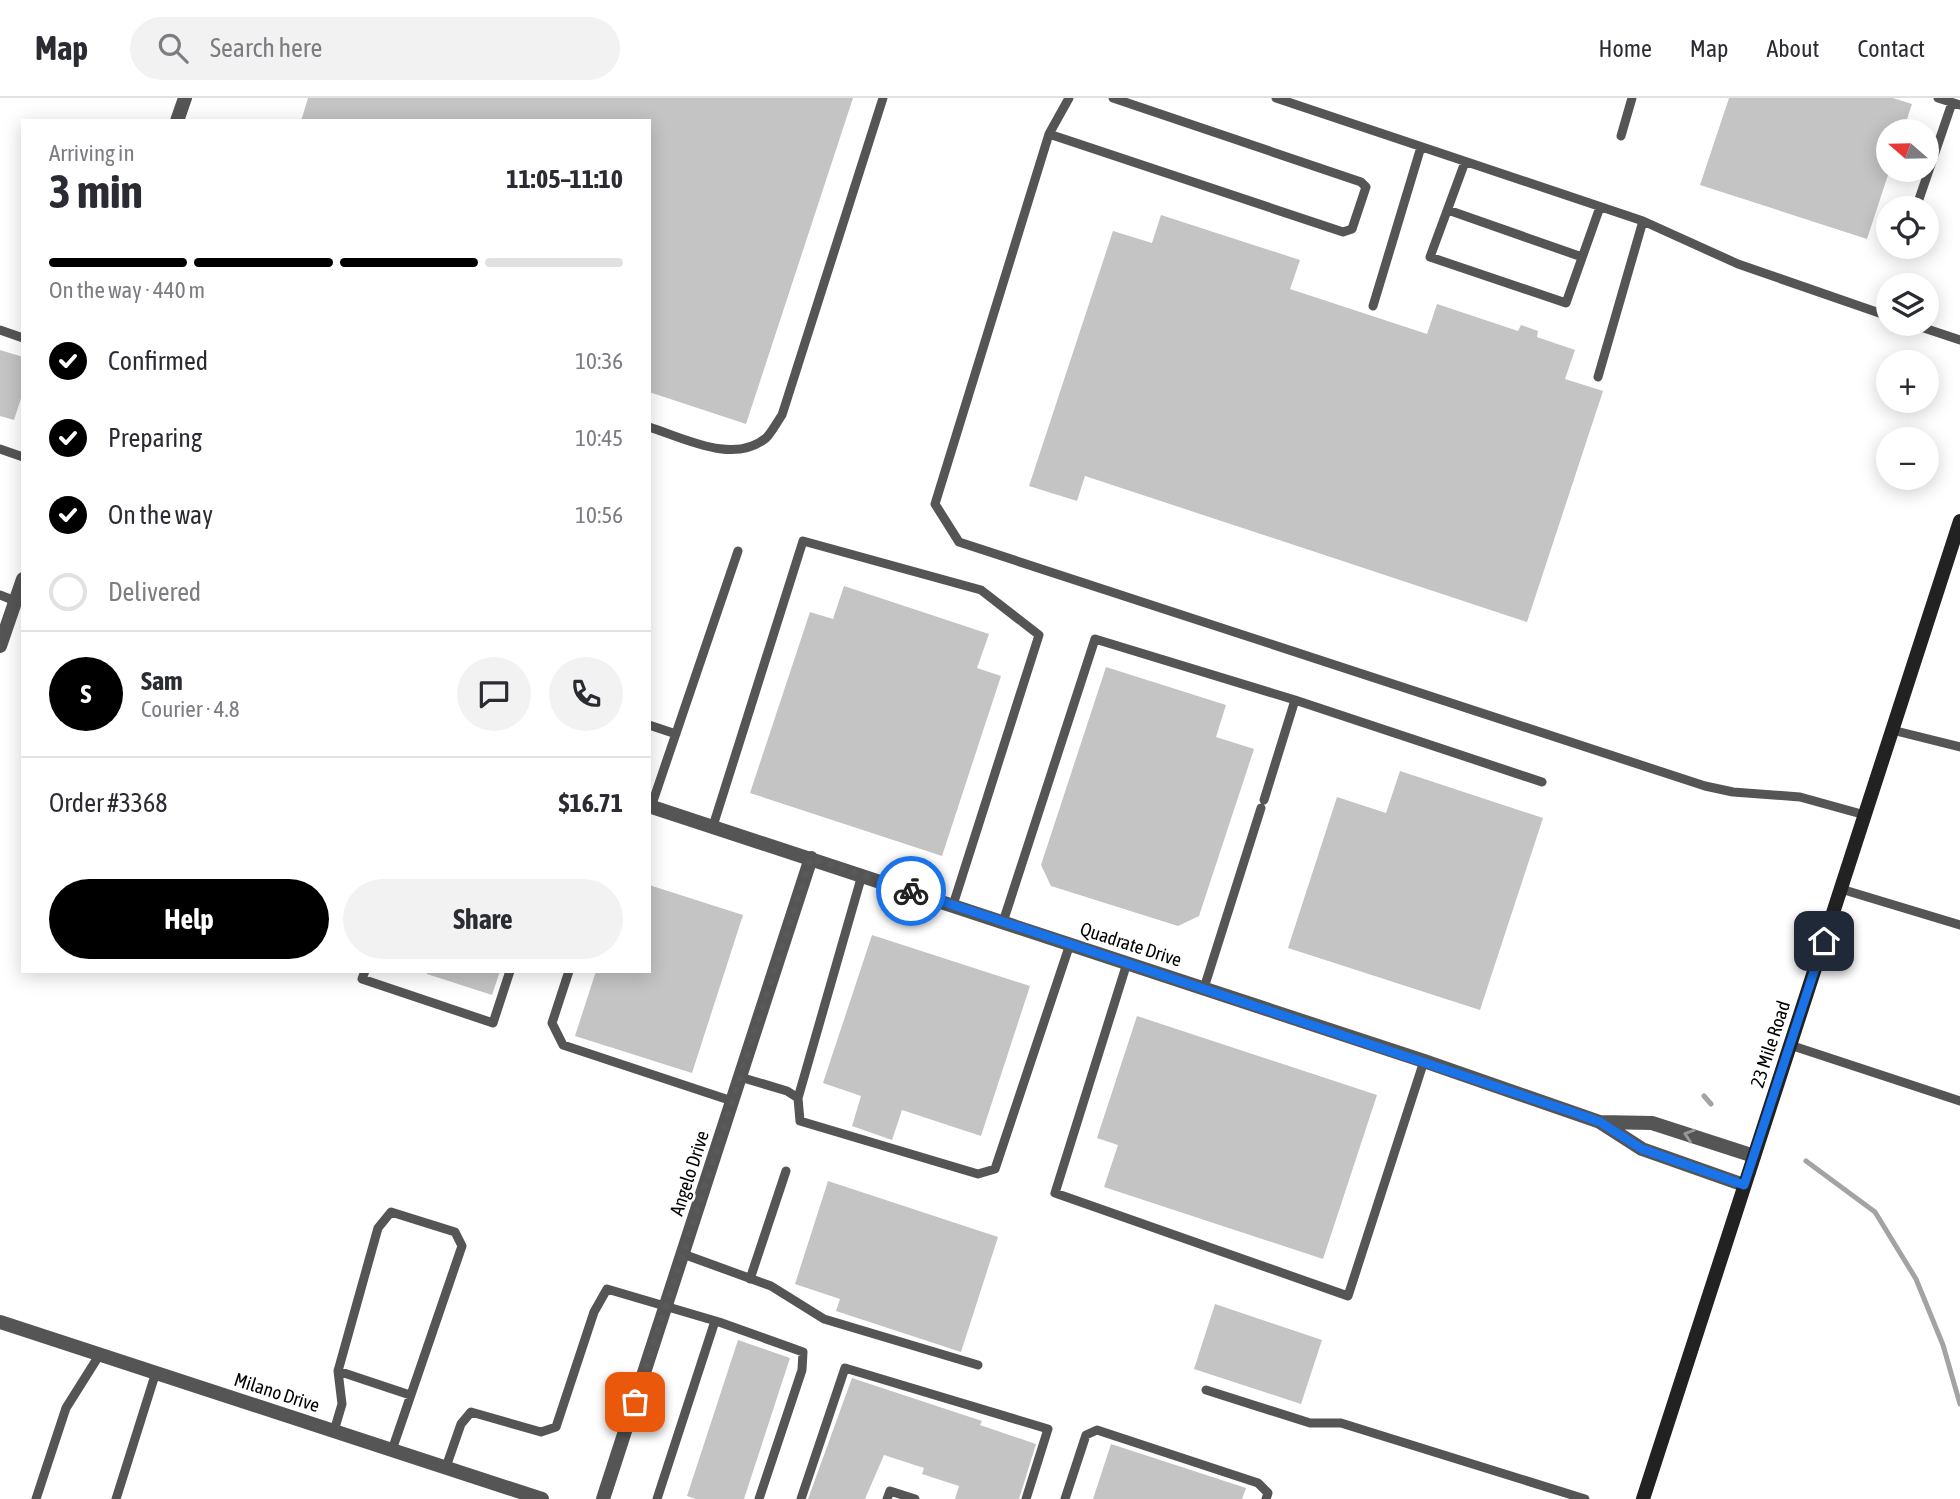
<!DOCTYPE html>
<meta charset="utf-8">
<style>
body{margin:0;font-family:"Asap Condensed",sans-serif;background:#f2f2f3;color:#2b2b33;height:100vh;display:flex;flex-direction:column;font-size:26px;white-space:nowrap}
*{box-sizing:border-box;margin:0}
p{font-size:23px;color:#7c7c81}
.icon{flex:none;width:38px;height:38px;fill:none;stroke:currentColor;stroke-width:2;stroke-linecap:round;stroke-linejoin:round}
.map{position:relative;flex:1;overflow:hidden}
.drawer{position:absolute;left:21px;top:21px;width:630px;height:854px;display:flex;flex-direction:column;background:#fff;border-radius:0px;box-shadow:0 4px 18px #0003}
.drawer>*{flex:none}
.needle{width:46px;rotate:290deg}
.fabs{position:absolute;left:1876px;top:21px;display:grid;gap:14px}
.fabs a{display:grid;place-items:center;width:63px;height:63px;border-radius:50%;background:#fff;box-shadow:0 4px 18px #0003;font-size:35px}
.pin{position:absolute;display:grid;place-items:center;width:60px;height:60px;color:#fff;margin:-30px;border-radius:14px;box-shadow:0 4px 10px #0006}
.courier{position:absolute;display:grid;place-items:center;width:70px;height:70px;margin:-35px;border:5px solid #1a73e8;border-radius:50%;background:#fff;color:#222;box-shadow:0 2px 9px #0007}
.head em{font-style:normal;font-weight:700}
.head div{display:flex;flex-direction:column-reverse}
.head{display:flex;align-items:center;justify-content:space-between;height:119px;padding:0 28px}
h1{font-size:46px;font-weight:700;line-height:52px}
.bar{display:grid;grid-template-columns:repeat(4,1fr);gap:10px 7px;align-content:center;height:84px;padding:0 28px}
.bar i{height:9px;border-radius:5px;background:#e1e1e2}
.bar .selected{background:#000}
.bar p{grid-column:span 4}
.line{display:flex;align-items:center;gap:18px;padding:0 28px;border-top:2px solid #e1e1e2}
.line div{flex:1}
.round{display:grid;place-items:center;flex:none;width:74px;height:74px;border-radius:37px;background:#f2f2f3}
ol{padding:0 28px;list-style:none}
li{display:flex;align-items:center;gap:21px;height:77px}
li p{margin-inline-start:auto}
li .icon{padding:7px;border-radius:50%;background:#000;color:#fff;stroke-width:4}
li:last-child{color:#7c7c81}
li i{width:38px;height:38px;border:4px solid #e1e1e2;border-radius:50%}
.primary-button{display:flex;gap:14px;margin-top:auto;padding:14px 28px}
.primary-button a{flex:1;height:80px;border-radius:42px;background:#000;color:#fff;font-size:28px;font-weight:700;line-height:80px;text-align:center}
.primary-button a+a{background:#f2f2f3;color:#2b2b33}
header{display:flex;align-items:center;gap:42px;box-sizing:border-box;height:98px;padding:0 35px;background:#fff;border-bottom:2px solid #e1e1e2}
header strong{font-size:33px}
nav{display:flex;gap:38px;margin-inline-start:auto;font-size:24px}
.search{width:490px;height:63px;background:#f2f2f3;display:flex;align-items:center;gap:18px;box-sizing:border-box;padding:0 24px;border-radius:38px;color:#7c7c81;font-size:26px}
.map>svg:first-child{display:block}
.lines{fill:none;stroke-linecap:round;stroke-linejoin:round}
.stream{stroke:#a3a3a3;stroke-width:5}
.building{fill:#c4c4c4}
.service{stroke:#555;stroke-width:9}
.minor{stroke:#555;stroke-width:14}
.secondary{stroke:#222;stroke-width:14}
.oneway{stroke:#999}
.done{stroke:#595959;stroke-width:7;stroke-dasharray:0 12.6}
.route{stroke:#1a73e8;stroke-width:9}
.labels{text-anchor:middle;stroke-width:5;stroke-linejoin:round;paint-order:stroke}
.street-label{font-size:19px;fill:#000;stroke:#fff}
</style>
<header>
<strong>Map</strong>
<div class="search"><svg class="icon" aria-label="search" viewBox="0 0 24 24"><circle cx="10" cy="10" r="6"/><path d="M15 15l6 6"/></svg>Search here</div>
<nav><a>Home</a><a>Map</a><a>About</a><a>Contact</a></nav>
</header>
<div class="map">
<svg width="1960" height="1401" viewBox="0 0 1960 1401">
<rect width="100%" height="100%" fill="#fff"/>
<g class="lines">
<path class="stream" d="M1704,998L1711,1006
M1806,1063L1875,1114L1916,1181L1943,1247L1960,1306"/>
</g>
<path class="building" d="M308,0H853L746,326L649,294V23H301Z
M1729,0H1893L1912,6L1903,33H1888V77L1867,141L1700,87Z
M1161,117L1300,162L1290,191L1427,236L1437,206L1518,233L1521,227L1538,233L1537,239L1575,252L1565,281L1603,293L1527,524L1085,378L1077,403L1029,388L1113,133L1152,145Z
M0,252L23,259V294L14,322L0,318Z
M844,488L989,536L977,570L1001,578L942,758L750,695L810,514L833,521Z
M1106,569L1226,607L1216,639L1254,651L1199,818L1178,828L1051,788L1041,767Z
M1400,673L1543,720L1480,912L1288,850L1337,699L1386,715Z
M649,787L743,817L692,975L575,938L596,873H649Z
M872,837L1030,888L981,1038L902,1012L892,1042L852,1028L861,998L823,985Z
M427,873H500L492,897L427,876Z
M1137,918L1377,997L1323,1161L1104,1089L1118,1047L1097,1040Z
M828,1083L998,1139L961,1254L836,1213L840,1201L795,1186Z
M1215,1206L1322,1242L1301,1306L1194,1271Z
M738,1242L790,1260L744,1401H696L687,1398Z
M852,1280L982,1323L980,1327L1036,1346L1019,1401H955L959,1388L922,1376L924,1370L884,1357L865,1401H808Z
M1111,1346L1246,1390L1242,1401H1093Z"/>
<g class="lines">
<path class="service" d="M1069,0L1049,36L935,406L959,444L1705,688L1733,694L1800,699L1865,717
M1276,0L1643,123L1738,166L1888,218
M1938,0L1960,7
M1049,36L1343,134L1352,131L1366,89L1361,84L1113,0
M1621,38L1632,0
M1465,64L1430,159L1566,205L1600,109
M1916,110L1952,5
M1448,112L1582,159
M1373,208L1421,49
M1912,226L1960,242
M0,232L23,240
M1598,279L1643,123
M649,329C684,340 734,367 766,340C772,334 777,324 782,317L883,0
M0,351L23,359
M0,497L15,503
M1295,602L1542,684
M649,627L676,636
M1892,632L1960,649
M651,709L738,453
M713,728L803,443L981,492L1039,537L953,807
M1841,791L1960,827
M1003,824L1095,541L1295,602L1264,702
M1127,865L1055,1095L1348,1198L1424,963
M365,873L362,881L493,925L510,873
M569,873L552,925L563,947L732,1003
M1204,890L1261,710
M1790,947L1960,1003
M740,979L787,993L798,1000L800,1023L978,1076L995,1071L1070,846
M798,1000L862,777
M683,1156L771,1188L824,1221L978,1267
M750,1181L786,1073
M338,1273L410,1297
M1206,1292L1310,1325H1341L1585,1401
M334,1333L342,1306L338,1273L378,1130L391,1114L455,1134L462,1148L392,1352
M446,1369L461,1326L471,1314L541,1334L556,1329L594,1214L607,1191L719,1224L803,1254L802,1272L759,1401
M36,1401L66,1310L100,1256
M116,1401L156,1274
M657,1401L715,1223
M801,1401L845,1270L1048,1331L1026,1401
M887,1401L890,1393L915,1401
M1065,1401L1086,1337L1097,1332L1258,1385L1268,1395L1266,1401"/>
<path class="minor" d="M177,23L185,0
M0,548L23,481
M649,708L1424,963L1600,1024
M1744,1087L1642,1051L1600,1024L1652,1025L1754,1058
M0,1224L542,1401
M603,1401L811,760"/>
<path class="secondary" d="M1643,1401L1960,423"/>
</g>
<defs><path id="oneway-chevron" d="M-2-3.5L2.5 0L-2 3.5" fill="none" stroke-width="1.6" stroke-linecap="round" stroke-linejoin="round" transform="scale(1.75)"/></defs>
<use class="oneway" href="#oneway-chevron" transform="translate(1689 1037) rotate(-162)"/>
<g class="lines">
<path class="done" d="M635,1304L811,760L911,793"/>
<path class="route" d="M911,793L1575,1015L1600,1024L1642,1051L1744,1087L1824,843"/>
</g>
<g class="labels">
<g class="street-label">
<text transform="translate(1131 846) rotate(18)" y="7">Quadrate Drive</text>
<text transform="translate(1770 946) rotate(-72)" y="7">23 Mile Road</text>
<text transform="translate(689 1075) rotate(-72)" y="7">Angelo Drive</text>
<text transform="translate(277 1294) rotate(18)" y="7">Milano Drive</text>
</g>
</g>
</svg>
<div class="fabs">
<a><svg class="needle" viewBox="-14 -14 28 28"><path d="M0-13l5 13h-10z" fill="#e53935"/><path d="M0 13l5-13h-10z" fill="#7c7c81"/></svg></a>
<a><svg class="icon" aria-label="locate" viewBox="0 0 24 24"><circle cx="12" cy="12" r="6"/><path d="M12 2v4M12 18v4M2 12h4M18 12h4"/></svg></a>
<a><svg class="icon" aria-label="layers" viewBox="0 0 24 24"><path d="M12 4l9 5-9 5-9-5zM3 14l9 5 9-5"/></svg></a>
<a>+</a>
<a>−</a>
</div>
<div class="pin" style="left:635px;top:1304px;background:#ea580c"><svg class="icon" aria-label="bag" viewBox="0 0 24 24"><path d="M5 8h14l-1 12H6zM9 8a3 3 0 0 1 6 0"/></svg></div>
<div class="pin" style="left:1824px;top:843px;background:#1f2937"><svg class="icon" aria-label="home" viewBox="0 0 24 24"><path d="M3 11l9-7 9 7M6 9v11h12V9"/></svg></div>
<div class="courier" style="left:911px;top:793px"><svg class="icon" aria-label="bike" viewBox="0 0 24 24"><circle cx="6" cy="16" r="4"/><circle cx="18" cy="16" r="4"/><path d="M6 16l4-8h5l3 8M10 8l3 8H6M13 5h3"/></svg></div>
<section class="drawer">
<div class="head"><div><h1>3 min</h1><p>Arriving in</p></div><em>11:05–11:10</em></div>
<div class="bar"><i class="selected"></i><i class="selected"></i><i class="selected"></i><i></i><p>On the way · 440 m</p></div>
<ol>
<li><svg class="icon" aria-label="check" viewBox="0 0 24 24"><path d="M5 12l5 5 9-10"/></svg>Confirmed<p>10:36</p></li>
<li><svg class="icon" aria-label="check" viewBox="0 0 24 24"><path d="M5 12l5 5 9-10"/></svg>Preparing<p>10:45</p></li>
<li><svg class="icon" aria-label="check" viewBox="0 0 24 24"><path d="M5 12l5 5 9-10"/></svg>On the way<p>10:56</p></li>
<li><i></i>Delivered</li>
</ol>
<div class="line" style="height:126px"><b class="round" style="background:#000;color:#fff">S</b><div><b>Sam</b><p>Courier · 4.8</p></div><a class="round"><svg class="icon" aria-label="chat" viewBox="0 0 24 24"><path d="M4 5h16v11H9l-5 4z"/></svg></a><a class="round"><svg class="icon" aria-label="phone" viewBox="0 0 24 24"><path d="M5 4h4l2 5-3 2q2 4 5 5l2-3 5 2v4C11 20 4 13 5 4z"/></svg></a></div>
<div class="line" style="height:91px"><div>Order #3368</div><b>$16.71</b></div>
<div class="primary-button"><a>Help</a><a>Share</a></div>
</section>
</div>
